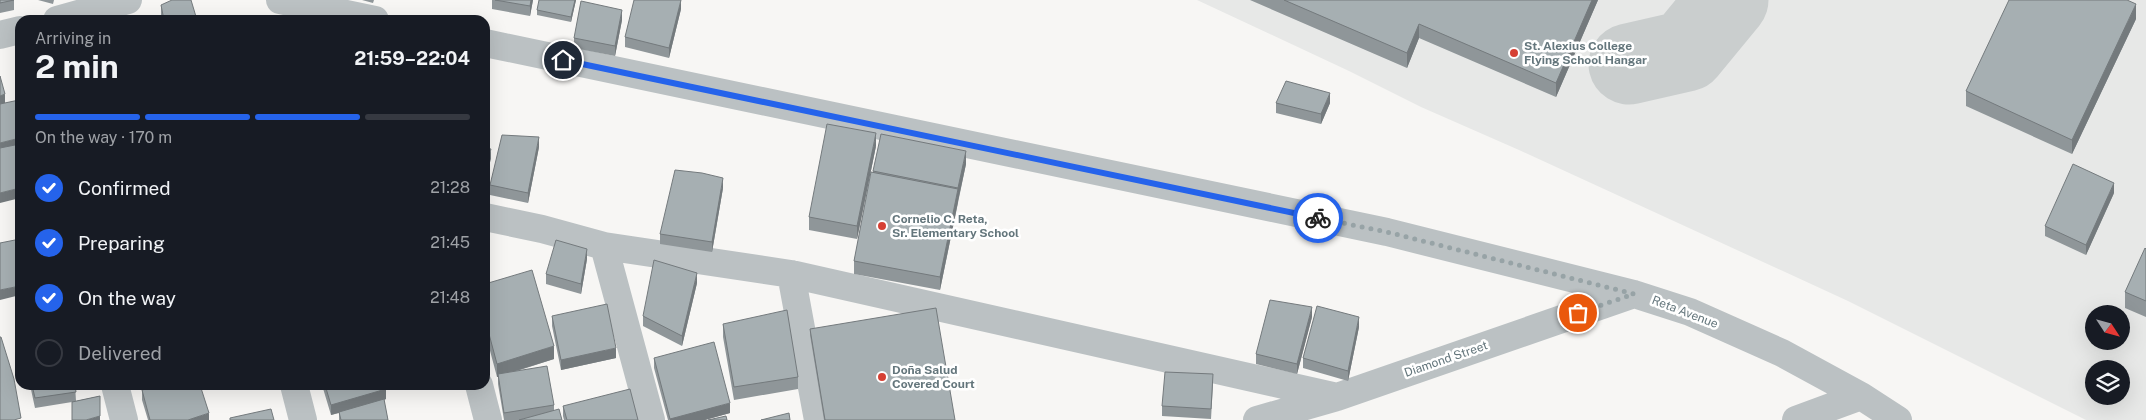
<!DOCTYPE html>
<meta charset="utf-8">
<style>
body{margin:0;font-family:"Public Sans",sans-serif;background:#242831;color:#f1f3f6;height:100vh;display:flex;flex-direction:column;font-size:19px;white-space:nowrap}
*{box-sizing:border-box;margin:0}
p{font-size:16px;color:#9ea1a6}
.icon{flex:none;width:28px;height:28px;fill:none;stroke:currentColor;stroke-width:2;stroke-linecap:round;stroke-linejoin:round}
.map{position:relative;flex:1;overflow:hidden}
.sheet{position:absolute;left:15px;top:15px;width:475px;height:375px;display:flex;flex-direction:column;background:#171b24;border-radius:15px;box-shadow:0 5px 20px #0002}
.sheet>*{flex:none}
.needle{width:32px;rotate:126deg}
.controls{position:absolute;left:2085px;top:305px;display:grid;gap:10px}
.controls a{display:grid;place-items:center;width:45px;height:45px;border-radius:50%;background:#171b24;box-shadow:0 5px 20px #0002;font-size:25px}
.pin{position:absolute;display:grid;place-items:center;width:42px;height:42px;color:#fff;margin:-21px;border:2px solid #fff;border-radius:50%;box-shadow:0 1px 5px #0007}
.courier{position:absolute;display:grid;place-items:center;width:50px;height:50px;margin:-25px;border:4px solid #2563eb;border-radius:50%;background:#fff;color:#222;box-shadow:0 1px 6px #0007}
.headline em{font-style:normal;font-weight:700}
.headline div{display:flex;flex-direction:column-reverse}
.headline{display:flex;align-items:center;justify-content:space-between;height:85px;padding:0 20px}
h1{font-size:32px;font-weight:700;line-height:38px}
.bar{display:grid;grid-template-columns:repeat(4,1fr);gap:8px 5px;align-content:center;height:60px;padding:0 20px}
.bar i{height:6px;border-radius:4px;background:#363941}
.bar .active{background:#2563eb}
.bar p{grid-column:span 4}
ol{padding:0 20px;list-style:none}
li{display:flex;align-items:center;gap:15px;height:55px}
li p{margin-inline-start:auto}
li .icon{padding:5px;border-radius:50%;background:#2563eb;color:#fff;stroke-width:4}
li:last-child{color:#9ea1a6}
li i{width:28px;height:28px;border:2px solid #363941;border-radius:50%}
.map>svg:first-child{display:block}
.built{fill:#e7e8e7;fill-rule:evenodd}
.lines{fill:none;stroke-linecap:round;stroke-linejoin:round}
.taxiway{stroke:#cacece;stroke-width:81}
.minor{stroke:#bbc1c3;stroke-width:28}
.wall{fill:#8f9699}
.shaded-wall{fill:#747a7d}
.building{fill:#a6afb2;stroke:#747a7d}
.done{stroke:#97a3a6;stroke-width:5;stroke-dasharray:0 9}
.route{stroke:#2563eb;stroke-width:6}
.poi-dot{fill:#d64034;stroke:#fff;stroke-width:2}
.labels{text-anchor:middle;stroke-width:5;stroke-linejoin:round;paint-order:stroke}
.poi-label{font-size:12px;font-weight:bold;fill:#64767c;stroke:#fff;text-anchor:start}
.street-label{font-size:12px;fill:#64767c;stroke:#fff}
</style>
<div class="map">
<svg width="2146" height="420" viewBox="0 0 2146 420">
<rect width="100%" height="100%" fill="#f7f6f4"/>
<path class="built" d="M1197,0H2146V420H2086L1848,301L1519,150L1421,107L1349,71ZM2094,314H2121V341H2094ZM2094,369H2121V396H2094Z"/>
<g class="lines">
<path class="taxiway" d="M1629,64L1686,51L1728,0"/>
<path class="minor" d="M280,0L375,20
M57,20L128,0
M0,35L20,30
M485,43L1387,232L1634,294L1690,312L1782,353L1861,396L1898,420
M485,217L542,229L604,246L791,274L1337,397
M604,246L651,420
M791,274L818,420
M115,385L124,420
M294,385L303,420
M479,385L488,420
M1257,420L1337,397L1634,294
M1796,420L1861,396"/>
</g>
<path class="wall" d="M0,0H14V10L0,13Z
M38,0H54L53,4Z
M362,0H374L373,3Z
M492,0H533L530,16L492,9Z
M576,0L571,22L537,15V10Z
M1250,0H1598L1556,97L1419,38L1407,68Z
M161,5L197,20H162L161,15Z
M681,9L669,58L625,47V37Z
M2136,19L2072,154L1966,106V91Z
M622,20L615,56L574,48V38Z
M1276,103H1330L1321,124L1276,113Z
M876,146L857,239L809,230V217Z
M539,147L528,203L490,195V185Z
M966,164L940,290L854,274V261L873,171Z
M723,188L712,252L660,244V234Z
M2114,193L2086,255L2045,236V226Z
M2146,249V317L2125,308V292Z
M587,259L581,294L546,284V274Z
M697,283L682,346L643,326V316Z
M485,284L554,359L517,371L554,405V410L562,420H504L498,384V377H497L485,332Z
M552,316L616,358L561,370L552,326Z
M1312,317L1297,374L1256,364V354Z
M723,324L798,377V389L734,400L723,337Z
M1359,327L1348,381L1303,368V358Z
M810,329L955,420H824L810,335Z
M654,358L730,413L705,420H668L654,368Z
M1213,384L1211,419L1162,416V406Z
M30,385H75L76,401L100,396V420L72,402L35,408Z
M322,385H384L386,399L384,400L388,420H339V413L331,415Z
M142,390L209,420H148L142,400Z
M563,406L638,420H564L563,416Z"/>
<path class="shaded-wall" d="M531,0H533L530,16V6Z
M575,0H576L571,22V17Z
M681,0V9L669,58V48Z
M1592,0H1598L1556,97V83Z
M2136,4V19L2072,154V140Z
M622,10V20L615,56V46Z
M1419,24V38L1407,68V53Z
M1330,93V103L1321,124V114Z
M5,94V104L0,105V96Z
M876,133V146L857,239V226Z
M539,137V147L528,203V193Z
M20,138V148L0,153V143Z
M491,149V159L485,180V170Z
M966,151V164L958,201V188Z
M723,178V188L712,252V242Z
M2114,183V193L2086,255V245Z
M20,188V198L0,203V193Z
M958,189V202L940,290V277Z
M587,249V259L581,294V284Z
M697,273V283L682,346V336Z
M20,286V295L0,300V290Z
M1312,307V317L1297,374V364Z
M1359,317V327L1348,381V371Z
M554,346V359L499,376L498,374V377H497V364Z
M616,348V358L561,370V360Z
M386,389V399L331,415V405Z
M730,403V413L705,420H670V419Z
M209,413V420H188Z
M100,416V420H86Z"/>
<path class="building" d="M0,0H14L0,3Z
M172,0H191L197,20H164L161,5Z
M495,0H531L530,6Z
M539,0H575L571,17L537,10Z
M634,0H681L669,48L625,37Z
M1284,0H1592L1556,83L1419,24L1407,53Z
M2009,0H2127L2136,4L2072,140L1966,91Z
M581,1L622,10L615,46L574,38Z
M0,76L5,94L0,96Z
M1286,81L1330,93L1321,114L1276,103Z
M19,100L20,106V138L0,143V104Z
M827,124L876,133L857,226L809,217Z
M881,134L966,151L958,188L873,171Z
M502,135L539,137L528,193L490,185Z
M20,144V188L0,193V148Z
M485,148L491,149L485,170Z
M2073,164L2114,183L2086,245L2045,226Z
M675,170L702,173L723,178L712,242L660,234Z
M871,172L958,189L940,277L854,261Z
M20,239V286L0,290V243Z
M556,240L587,249L581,284L546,274Z
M2145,248L2146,249V301L2125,292Z
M654,260L697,273L682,336L643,316Z
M532,270L554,346L497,364L485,319V284Z
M1270,300L1312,307L1297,364L1256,354Z
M607,304L616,348L561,360L552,316Z
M1317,306L1359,317L1348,371L1303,358Z
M936,308L955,420H825L810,329Z
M787,310L798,377L734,387L723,324Z
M0,337H1L14,379L21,418L14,420H0Z
M714,342L730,403L670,419L654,358Z
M547,366L554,405L504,413L498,374Z
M1165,372L1213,374L1211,409L1162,406Z
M32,385H75L76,392L35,398Z
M164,385H200L209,413L188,420H150L142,390Z
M325,385H384L386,389L331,405Z
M630,389L638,420H567L563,406Z
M100,396V416L86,420H72V402Z
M384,399L388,420H341L339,412Z
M271,409L274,420H230V418Z
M559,409L562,420H519Z
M789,413L790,420H761Z
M726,416L727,420H708Z"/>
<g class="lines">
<path class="done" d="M1318,218L1387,232L1634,294L1578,313"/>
<path class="route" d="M563,60L1318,218"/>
</g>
<g class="poi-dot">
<circle cx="1514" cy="53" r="5"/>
<circle cx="882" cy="226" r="5"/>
<circle cx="882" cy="377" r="5"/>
</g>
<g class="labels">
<g class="poi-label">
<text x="1524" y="50">St. Alexius College<tspan x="1524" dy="14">Flying School Hangar</tspan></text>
<text x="892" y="223">Cornelio C. Reta,<tspan x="892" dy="14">Sr. Elementary School</tspan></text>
<text x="892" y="374">Doña Salud<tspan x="892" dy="14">Covered Court</tspan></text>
</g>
<g class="street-label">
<text transform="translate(1685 312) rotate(21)" y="4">Reta Avenue</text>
<text transform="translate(1446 359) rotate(-19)" y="4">Diamond Street</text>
</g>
</g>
</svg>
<div class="controls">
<a><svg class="needle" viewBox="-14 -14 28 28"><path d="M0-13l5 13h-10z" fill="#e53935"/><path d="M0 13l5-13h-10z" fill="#9ea1a6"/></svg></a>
<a><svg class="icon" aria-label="layers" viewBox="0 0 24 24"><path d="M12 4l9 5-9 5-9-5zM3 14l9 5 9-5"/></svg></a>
</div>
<div class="pin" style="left:1578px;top:313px;background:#ea580c"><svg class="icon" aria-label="bag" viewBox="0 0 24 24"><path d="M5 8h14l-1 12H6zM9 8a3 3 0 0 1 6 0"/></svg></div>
<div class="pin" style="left:563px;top:60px;background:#1f2937"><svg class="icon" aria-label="home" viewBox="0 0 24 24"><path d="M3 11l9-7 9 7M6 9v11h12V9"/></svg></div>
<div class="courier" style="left:1318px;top:218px"><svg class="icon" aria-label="bike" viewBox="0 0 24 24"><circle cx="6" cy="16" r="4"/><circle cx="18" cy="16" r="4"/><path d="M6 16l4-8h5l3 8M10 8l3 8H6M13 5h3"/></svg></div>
<section class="sheet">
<div class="headline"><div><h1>2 min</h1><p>Arriving in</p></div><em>21:59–22:04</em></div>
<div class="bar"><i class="active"></i><i class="active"></i><i class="active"></i><i></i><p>On the way · 170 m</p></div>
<ol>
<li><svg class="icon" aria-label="check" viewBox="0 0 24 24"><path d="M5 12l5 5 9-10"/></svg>Confirmed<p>21:28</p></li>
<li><svg class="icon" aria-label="check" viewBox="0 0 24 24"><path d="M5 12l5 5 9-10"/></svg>Preparing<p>21:45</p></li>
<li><svg class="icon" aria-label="check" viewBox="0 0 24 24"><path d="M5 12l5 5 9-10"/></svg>On the way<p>21:48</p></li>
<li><i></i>Delivered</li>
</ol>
</section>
</div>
